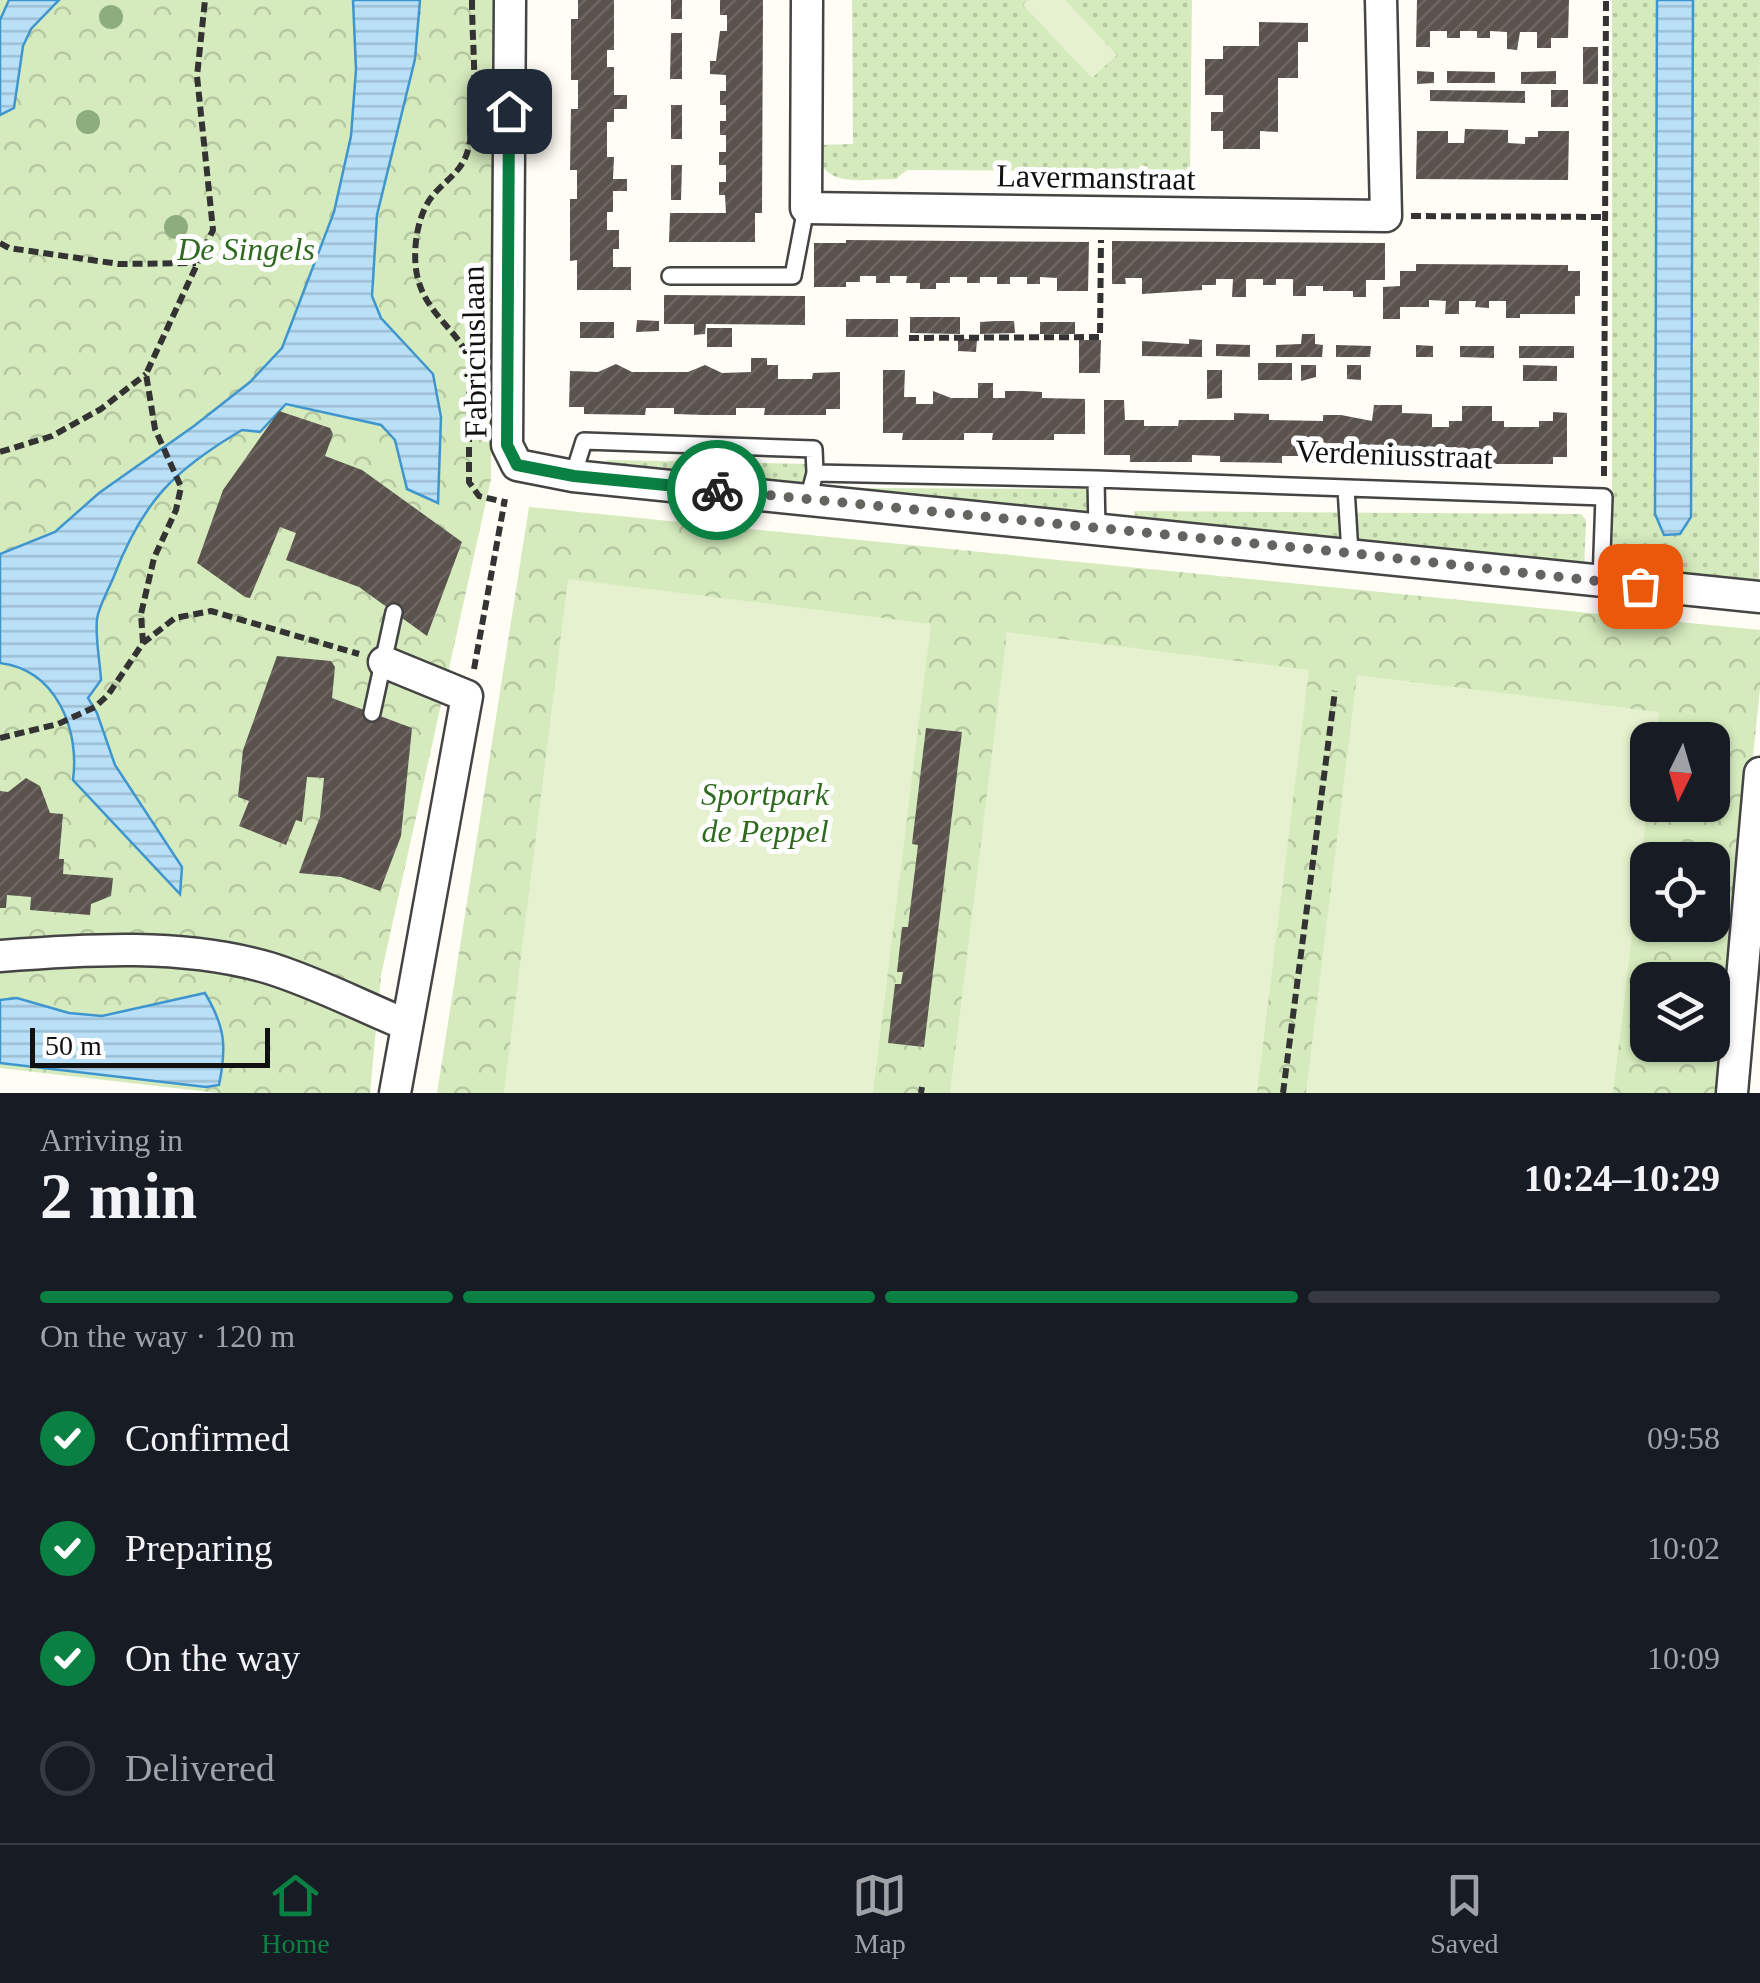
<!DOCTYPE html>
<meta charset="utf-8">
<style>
body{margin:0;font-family:Georgia,serif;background:#242831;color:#f1f3f6;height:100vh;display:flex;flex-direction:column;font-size:38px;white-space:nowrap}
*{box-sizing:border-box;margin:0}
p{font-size:32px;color:#9ea1a6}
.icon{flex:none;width:55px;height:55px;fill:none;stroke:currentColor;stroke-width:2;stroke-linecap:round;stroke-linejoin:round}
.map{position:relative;height:1093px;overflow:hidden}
.panel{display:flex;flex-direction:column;background:#171b24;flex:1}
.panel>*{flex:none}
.needle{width:65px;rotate:185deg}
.fabs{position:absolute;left:1630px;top:722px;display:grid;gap:20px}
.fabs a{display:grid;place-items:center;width:100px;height:100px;border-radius:20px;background:#171b24;box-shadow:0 2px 8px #0004;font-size:50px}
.scale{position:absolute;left:30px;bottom:25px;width:240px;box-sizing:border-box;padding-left:10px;border:5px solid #111;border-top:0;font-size:28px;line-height:35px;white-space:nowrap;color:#111;-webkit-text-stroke:8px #fff;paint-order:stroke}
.pin{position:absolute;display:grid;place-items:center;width:85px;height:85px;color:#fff;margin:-42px;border-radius:20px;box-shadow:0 5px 15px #0006}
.courier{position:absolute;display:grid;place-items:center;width:100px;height:100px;margin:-50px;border:8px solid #0b8043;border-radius:50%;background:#fff;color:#222;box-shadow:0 2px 12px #0007}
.headline em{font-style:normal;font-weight:600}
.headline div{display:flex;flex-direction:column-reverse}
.headline{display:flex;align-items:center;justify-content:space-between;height:170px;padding:0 40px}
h1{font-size:65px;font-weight:600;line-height:75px}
.bar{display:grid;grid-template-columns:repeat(4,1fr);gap:15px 10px;align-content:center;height:120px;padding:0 40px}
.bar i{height:12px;border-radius:8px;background:#363941}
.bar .active{background:#0b8043}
.bar p{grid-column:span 4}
ol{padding:0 40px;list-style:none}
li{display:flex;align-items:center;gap:30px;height:110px}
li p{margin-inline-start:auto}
li .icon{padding:10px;border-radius:50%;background:#0b8043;color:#fff;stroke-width:4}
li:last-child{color:#9ea1a6}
li i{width:55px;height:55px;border:5px solid #363941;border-radius:50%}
.menu{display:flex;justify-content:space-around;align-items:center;height:140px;border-top:2px solid #363941;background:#171b24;font-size:28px;color:#9ea1a6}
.menu a{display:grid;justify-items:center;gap:5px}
.menu .active{color:#0b8043}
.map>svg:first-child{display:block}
.grass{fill:url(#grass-dots)}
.park{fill:url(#park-crowns);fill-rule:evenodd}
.pitch{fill:#e6f2cf}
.water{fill:url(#water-rules);stroke:#3f96cf;stroke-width:2.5}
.building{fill:url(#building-hatch)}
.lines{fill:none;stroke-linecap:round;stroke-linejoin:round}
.service-casing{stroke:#444;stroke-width:20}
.minor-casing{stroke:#444;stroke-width:35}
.path{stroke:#333;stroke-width:6;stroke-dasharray:10 5;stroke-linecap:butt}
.service{stroke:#fff;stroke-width:15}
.minor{stroke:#fff;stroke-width:30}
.tree{fill:#8dad7f}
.done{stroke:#646461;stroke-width:10;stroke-dasharray:0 18}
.route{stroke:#0b8043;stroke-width:12}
.labels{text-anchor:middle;stroke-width:10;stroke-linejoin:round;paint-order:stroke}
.street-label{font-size:32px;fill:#111;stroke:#fff}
.park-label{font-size:32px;font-style:italic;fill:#2f6b1f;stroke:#fff}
</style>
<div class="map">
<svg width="1760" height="1093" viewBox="0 0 1760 1093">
<defs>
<pattern id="grass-dots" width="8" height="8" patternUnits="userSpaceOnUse" patternTransform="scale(2.5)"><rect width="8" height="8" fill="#d5ebbd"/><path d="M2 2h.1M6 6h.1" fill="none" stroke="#b6c8a1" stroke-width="1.8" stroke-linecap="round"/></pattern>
<pattern id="park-crowns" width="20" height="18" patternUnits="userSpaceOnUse" patternTransform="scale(2.5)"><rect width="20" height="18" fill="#d5ebbd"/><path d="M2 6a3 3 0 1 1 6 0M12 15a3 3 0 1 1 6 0" fill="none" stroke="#b6c8a1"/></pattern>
<pattern id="water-rules" width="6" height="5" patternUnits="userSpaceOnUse" patternTransform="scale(2.5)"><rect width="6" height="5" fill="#b9e0f7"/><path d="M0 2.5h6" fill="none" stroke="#9ebfd3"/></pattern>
<pattern id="building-hatch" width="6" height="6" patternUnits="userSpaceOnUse" patternTransform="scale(2.5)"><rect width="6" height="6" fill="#5a524d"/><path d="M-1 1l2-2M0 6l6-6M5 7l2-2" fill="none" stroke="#6d6662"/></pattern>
</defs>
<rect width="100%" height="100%" fill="#fffdf5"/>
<path class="grass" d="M852,0H1192L1190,171L907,170L896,179C863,179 817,190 818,145L853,144Z
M1612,0H1657L1655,513L1665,535L1680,534L1691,517L1693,0H1760L1759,581L1612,569Z
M607,460L809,464L811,488L607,466Z
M858,488L1090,489L1099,518L854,493Z
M1134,511L1581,514L1586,520L1584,570L1137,522Z"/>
<path class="park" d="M0,0H495L491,479L381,975L370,1093H218L0,1068Z
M529,507L1760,630V689L1718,1093H437ZM1648,740H1712V805H1648ZM1648,860H1712V925H1648ZM1648,980H1712V1045H1648Z"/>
<path class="pitch" d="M1028,0H1065L1117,55L1092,78L1023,5Z
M568,579L931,624L873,1093H504Z
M1007,632L1309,670L1257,1093H950Z
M1357,675L1659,712L1656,740H1648V805L1613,1093H1306Z"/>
<path class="water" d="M9,0H59L31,29L23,46L14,108L0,115V20Z
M353,0H420L415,59L377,215L372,296L381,318L433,374L441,417L438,503L407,489L395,440L381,425L286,404L260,432L242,430C174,470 143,501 114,576C109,589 99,605 97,619C95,638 100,661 101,680L88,698L97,713L115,765L182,867L180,894L73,780C80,729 56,670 0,663V554L55,532L99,493L194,426L250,382L282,348L334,212L351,136L356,69Z
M1657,0H1693L1691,517L1680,534L1664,535L1655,514Z
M205,993C225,1027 227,1046 219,1085L206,1087L0,1063V1000L17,998L69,1013L102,1016Z"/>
<path class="building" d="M578,0H614V50H607V67H614V95H627V109H614V122H607V157H614L613,179H627V191H613V212H607V230H619V249H613V267H631V290H577V260L570,261V199H577V170H570L571,109H578V80H571V19H578Z
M671,0H682V19H671Z
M720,0H763L762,213H755V242H669L670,213H726L725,195H719V182H726V165H719V152H726V135H720V121H726V105H720V91H726V75L710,74V61H716L720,31H727V15H720Z
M1417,0H1569L1568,38H1551V48H1537V32H1520L1517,50L1507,49V32L1490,31V38H1477V31H1460V38H1447V31H1430V47H1416Z
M1259,22L1308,23V42H1298V78H1278V132L1260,131V149H1223V131H1211V112H1223V95H1205V59H1223V46H1259Z
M671,33H682V79H670Z
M1583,47H1598V84H1583Z
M1417,71L1434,72V83L1417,84Z
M1447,71L1495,72V83H1447Z
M1556,71V84H1521V72Z
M1430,90L1525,91V103L1430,101Z
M1551,90H1568V107H1551Z
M671,105H682V139H671Z
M1465,129L1508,130V143L1525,144V137H1538V131H1569L1568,180L1416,179L1417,131H1448V143H1464Z
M671,165H682L681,200H671Z
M846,240L1089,242L1088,291H1057V278L1040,277V284H1027V277H1010V284H997V277H980V283H967V277H950V283H936V289H920V283H906L907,276H890V283H876V276H860V282H846V287H814V243H846Z
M1112,241L1385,243V280H1366V297H1353V291H1323V286H1306V296H1293V279H1276V285H1263V279H1246V297H1232L1233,279H1216V285H1202V290L1142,294V278H1125L1126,284H1112Z
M1416,264L1568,265V271H1580V296H1575V314H1520V318H1506V301H1489V308L1475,307L1476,301H1459V314H1445L1446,301L1429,300V307H1400V319H1383V287L1400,286V271H1416Z
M664,295L805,296V325L706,324L705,334L694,335V324H664Z
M910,317H960V334L910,333Z
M846,319H898V337H846Z
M637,320L659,321V331L636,332Z
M996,321H1014L1015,333L980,334V322Z
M580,322H614V338H580Z
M1040,322H1075V334H1040Z
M707,328H732V347H707Z
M1302,334H1315V344L1323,345L1322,357H1276V345L1301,344Z
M958,338L977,340L976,352L958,351Z
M1189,339L1202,340V357L1142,356V341L1189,344Z
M1079,340H1101L1100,373H1079Z
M1216,344L1250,345V357L1216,356Z
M1336,345L1371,346L1370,357H1336Z
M1416,345L1433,346V357H1416Z
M1460,346H1494V358L1460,357Z
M1519,346H1574V358H1519Z
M751,358H767V365H778V379H812L813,373L840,372V409H826V415H764L765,408H736V415H705L674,414V408H646L645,415L584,414V407H569L570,371L598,372L616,364L632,372H688L705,365L722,373L751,372Z
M1258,363H1292V380H1258Z
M1301,365H1316V377L1301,381Z
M1347,365H1361V380L1347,379Z
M1523,365L1557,366V381H1523Z
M883,370H905L904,397H916V404H933V391L951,398H978V383H993V398H1005V391H1024L1042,392V398L1085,399V434H1054V440H992L993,433H964V440H902L903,433H883Z
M1207,370H1222V398L1207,399Z
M1104,400H1124L1125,420H1144V426H1178L1179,420H1234V413L1269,414V420L1323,421V415H1341L1372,421L1374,405H1402V413L1432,414V427H1449V421H1462V406H1492V421H1504V427H1539V421H1553V412L1567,413V457H1553V464H1491V457H1462V464L1401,463V457L1372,456V463H1311V456H1282V463L1220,462V456L1192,455V462H1130V455H1104Z
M279,411L330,428L333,434L325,456L362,470L462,542L427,636L359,587L286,560L296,533L280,527L250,598L245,597L197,563L223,490Z
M277,656L331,661L335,667L332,698L412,728L401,836L380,891L341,877L299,873L320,817L324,778L307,777L302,822L296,820L286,845L239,826L249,801L238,797L243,750Z
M926,728L962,732L924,1047L888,1043L895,984H901L903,972H897L902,927H908L918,845L912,844Z
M26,778L40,786L50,813L63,814L59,859H64L63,874L113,878L111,896L91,904L90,915L30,910L31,897L7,895L6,908H0V791L8,792Z"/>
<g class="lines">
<defs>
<path id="service" d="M670,276H793L806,208
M815,473L1096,479L1604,497L1601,582
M573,476L584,441L814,449L815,473L808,499
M1096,479L1097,530
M1346,488L1350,553
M372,713L394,612"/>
<path id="minor" d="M510,0L507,445L517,465L573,476L1760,597
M807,0L806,208L1386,216L1381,0
M384,662L467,696L395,1093
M0,956C88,949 184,943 269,968C315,982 361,1006 405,1024
M1732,1093L1760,773"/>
</defs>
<use href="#service" class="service-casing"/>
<use href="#minor" class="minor-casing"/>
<path class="path" d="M472,0C472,45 479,103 469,146C464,170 449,177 434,194C417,213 412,251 417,275C425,313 454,326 469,358V482L479,496L504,502
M1411,216L1605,217
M0,243L9,248L119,264L196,263
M909,338L1100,337L1101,240
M0,452L52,436L101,409L146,374
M1604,476L1606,0
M143,643L141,614L154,558L176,510L181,487L155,429L146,374L213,230L197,76L205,0
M474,669L505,499
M0,738L58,724L95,707L108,695L143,643L175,618L211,611L359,654
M921,1093L922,1087
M1283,1093L1335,691"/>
<use href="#service" class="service"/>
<use href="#minor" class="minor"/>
</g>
<g class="tree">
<circle cx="111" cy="17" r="12"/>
<circle cx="88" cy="122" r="12"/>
<circle cx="176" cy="227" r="12"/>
</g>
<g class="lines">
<path class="done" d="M717,490L1350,553L1640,586"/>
<path class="route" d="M509,111L507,445L517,465L574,476L717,490"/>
</g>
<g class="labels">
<g class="street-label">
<text transform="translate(1096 177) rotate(1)" y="11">Lavermanstraat</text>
<text transform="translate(474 352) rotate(-91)" y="11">Fabriciuslaan</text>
<text transform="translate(1394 454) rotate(2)" y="11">Verdeniusstraat</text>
</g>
<g class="park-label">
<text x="246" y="260">De Singels</text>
<text x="765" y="805">Sportpark<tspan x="765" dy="37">de Peppel</tspan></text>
</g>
</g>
</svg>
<div class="fabs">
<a><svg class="needle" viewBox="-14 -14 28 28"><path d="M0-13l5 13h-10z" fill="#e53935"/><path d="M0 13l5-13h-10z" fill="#9ea1a6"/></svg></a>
<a><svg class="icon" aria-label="locate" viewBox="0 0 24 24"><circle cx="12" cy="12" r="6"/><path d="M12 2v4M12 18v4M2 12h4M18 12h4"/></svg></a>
<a><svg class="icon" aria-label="layers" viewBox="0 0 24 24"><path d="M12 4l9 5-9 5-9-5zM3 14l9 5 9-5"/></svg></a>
</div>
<div class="scale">50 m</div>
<div class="pin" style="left:1640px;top:586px;background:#ea580c"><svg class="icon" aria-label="bag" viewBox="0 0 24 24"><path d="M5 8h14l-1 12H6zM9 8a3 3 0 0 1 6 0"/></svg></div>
<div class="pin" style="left:509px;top:111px;background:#1f2937"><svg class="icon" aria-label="home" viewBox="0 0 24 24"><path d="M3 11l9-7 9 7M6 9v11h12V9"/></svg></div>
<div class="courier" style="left:717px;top:490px"><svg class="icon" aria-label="bike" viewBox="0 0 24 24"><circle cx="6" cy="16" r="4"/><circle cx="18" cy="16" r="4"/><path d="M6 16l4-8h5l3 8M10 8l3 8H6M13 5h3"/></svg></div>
</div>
<section class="panel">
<div class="headline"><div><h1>2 min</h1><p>Arriving in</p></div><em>10:24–10:29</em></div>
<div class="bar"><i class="active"></i><i class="active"></i><i class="active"></i><i></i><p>On the way · 120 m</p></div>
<ol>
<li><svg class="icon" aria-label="check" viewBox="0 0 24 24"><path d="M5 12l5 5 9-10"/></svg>Confirmed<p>09:58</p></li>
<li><svg class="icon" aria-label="check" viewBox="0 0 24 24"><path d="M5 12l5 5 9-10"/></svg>Preparing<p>10:02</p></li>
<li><svg class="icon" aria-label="check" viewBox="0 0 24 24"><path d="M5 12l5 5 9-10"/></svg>On the way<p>10:09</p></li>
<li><i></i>Delivered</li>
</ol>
</section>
<nav class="menu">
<a class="active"><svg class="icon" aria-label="home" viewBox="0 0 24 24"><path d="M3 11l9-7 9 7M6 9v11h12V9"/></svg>Home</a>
<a><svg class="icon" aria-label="map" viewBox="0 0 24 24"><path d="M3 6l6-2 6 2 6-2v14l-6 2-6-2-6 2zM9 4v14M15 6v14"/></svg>Map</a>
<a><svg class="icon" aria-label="saved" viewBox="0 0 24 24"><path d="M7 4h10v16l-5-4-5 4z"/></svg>Saved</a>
</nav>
